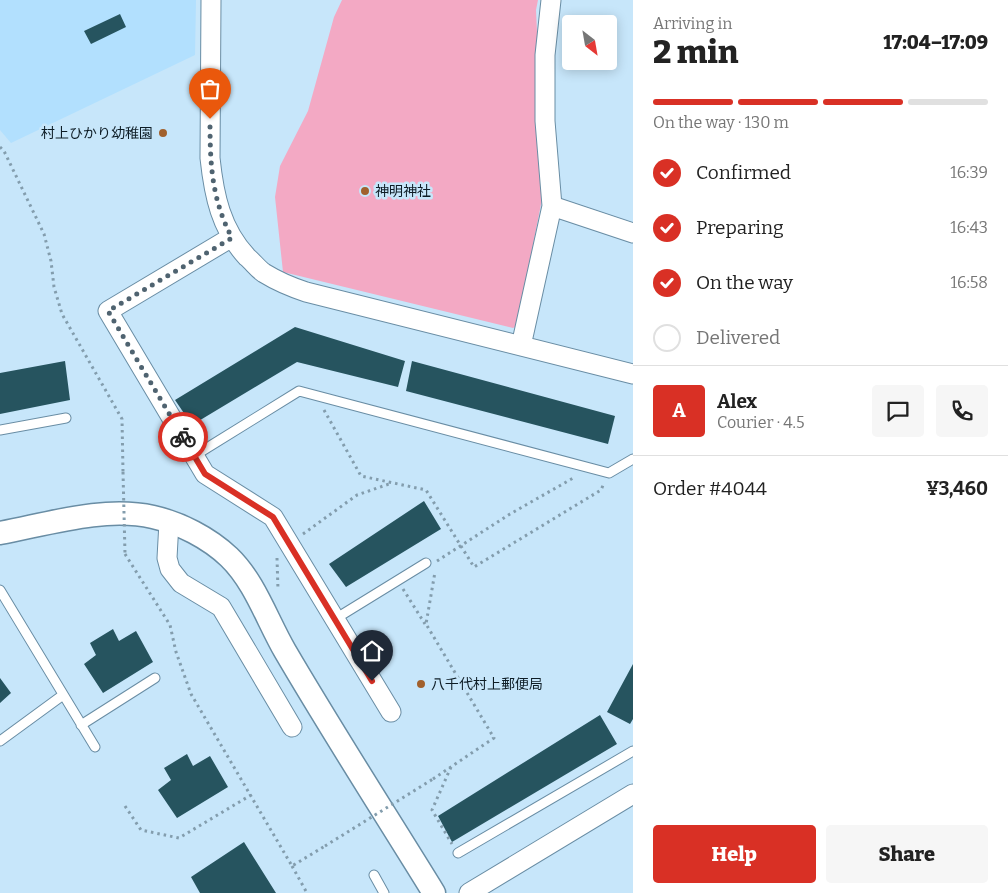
<!DOCTYPE html>
<meta charset="utf-8">
<style>
body{margin:0;font-family:Bitter,"Noto Sans JP",serif;background:#f6f6f6;color:#222;height:100vh;display:flex;flex-direction:column;font-size:19px;white-space:nowrap}
*{box-sizing:border-box;margin:0}
p{font-size:16px;color:#767676}
.icon{flex:none;width:28px;height:28px;fill:none;stroke:currentColor;stroke-width:2;stroke-linecap:round;stroke-linejoin:round}
.map{position:relative;flex:1;overflow:hidden}
.side{display:flex;flex-direction:column;background:#fff;width:375px}
.side>*{flex:none}
.needle{width:32px;rotate:149deg}
.tools{position:absolute;left:562px;top:15px;display:grid;gap:10px}
.tools a{display:grid;place-items:center;width:55px;height:55px;border-radius:5px;background:#fff;box-shadow:0 2px 12px #0003;font-size:25px}
.pin{position:absolute;display:grid;place-items:center;width:42px;height:42px;color:#fff;margin:-51px -21px;border-radius:50% 50% 50% 0;rotate:-45deg;box-shadow:0 0 5px #0007}
.pin .icon{rotate:45deg}
.courier{position:absolute;display:grid;place-items:center;width:50px;height:50px;margin:-25px;border:4px solid #d93025;border-radius:50%;background:#fff;color:#222;box-shadow:0 1px 6px #0007}
.head em{font-style:normal;font-weight:800}
.head div{display:flex;flex-direction:column-reverse}
.head{display:flex;align-items:center;justify-content:space-between;height:85px;padding:0 20px}
h1{font-size:32px;font-weight:800;line-height:38px}
.bar{display:grid;grid-template-columns:repeat(4,1fr);gap:8px 5px;align-content:center;height:60px;padding:0 20px}
.bar i{height:6px;border-radius:4px;background:#e0e0e0}
.bar .active{background:#d93025}
.bar p{grid-column:span 4}
.line{display:flex;align-items:center;gap:12px;padding:0 20px;border-top:1px solid #e0e0e0}
.line div{flex:1}
.round{display:grid;place-items:center;flex:none;width:52px;height:52px;border-radius:5px;background:#f6f6f6}
ol{padding:0 20px;list-style:none}
li{display:flex;align-items:center;gap:15px;height:55px}
li p{margin-inline-start:auto}
li .icon{padding:5px;border-radius:50%;background:#d93025;color:#fff;stroke-width:4}
li:last-child{color:#767676}
li i{width:28px;height:28px;border:2px solid #e0e0e0;border-radius:50%}
.primary-button{display:flex;gap:10px;margin-top:auto;padding:10px 20px}
.primary-button a{flex:1;height:58px;border-radius:5px;background:#d93025;color:#fff;font-size:20px;font-weight:800;line-height:58px;text-align:center}
.primary-button a+a{background:#f6f6f6;color:#222}
main{display:flex;flex:1;min-height:0}
.map>svg:first-child{display:block}
.built{fill:#b2e0fe}
.green{fill:#f3a9c4}
.building{fill:#26545f}
.lines{fill:none;stroke-linecap:round;stroke-linejoin:round}
.service-casing{stroke:#698da4;stroke-width:11}
.minor-casing{stroke:#698da4;stroke-width:21}
.tertiary-casing{stroke:#698da4;stroke-width:25}
.path{stroke:#839dad;stroke-width:3;stroke-dasharray:2.5 4;stroke-linecap:butt}
.service{stroke:#fff;stroke-width:9}
.minor{stroke:#fff;stroke-width:19}
.tertiary{stroke:#fff;stroke-width:22}
.path-bridge{stroke:#839dad;stroke-width:3;stroke-dasharray:2.5 4;stroke-linecap:butt}
.done{stroke:#4f6370;stroke-width:5;stroke-dasharray:0 9}
.route{stroke:#d93025;stroke-width:6}
.poi-dot{fill:#a1602c;stroke:#c7e6fa;stroke-width:2}
.labels{text-anchor:middle;stroke-width:5;stroke-linejoin:round;paint-order:stroke}
.poi-label{font-size:14px;fill:#0e1d26;stroke:#c7e6fa;text-anchor:start}
</style>
<main>
<div class="map">
<svg width="633" height="893" viewBox="0 0 633 893">
<rect width="100%" height="100%" fill="#c7e6fa"/>
<path class="built" d="M0,0H196L195,55L11,143L0,130Z"/>
<path class="green" d="M342,0H538L536,10L544,189L517,326L513,328L283,272L275,197L280,166L308,111L334,17Z"/>
<path class="building" d="M120,14L126,27L91,44L84,31Z
M295,327L405,361L398,387L297,362L192,425L175,400Z
M65,361L70,400L0,414V373Z
M412,361L615,416L608,444L406,391Z
M424,501L441,529L346,587L329,564Z
M113,629L119,641L136,631L153,662L103,693L84,664L96,655L90,643Z
M633,664V719L630,724L607,712Z
M0,678L11,693L0,703Z
M600,715L617,744L452,842L438,816Z
M187,754L193,766L210,756L228,787L177,818L158,790L171,780L164,768Z
M244,842L276,893H200L191,877Z"/>
<g class="lines">
<defs>
<path id="service" d="M0,430L66,418
M194,456L299,391L609,473L633,459
M0,590L95,747
M335,619L426,563
M81,725L155,678
M0,741L63,695
M458,853L633,751
M374,875L384,893"/>
<path id="minor" d="M211,0L210,158C214,196 221,229 247,257C253,262 258,269 264,273C277,281 291,287 306,292L633,374
M552,206L633,233
M232,237L108,311L205,474L273,517L391,712
M521,346L552,206L545,121V55L551,0
M169,522L167,558L170,569L181,583L221,607L292,727
M469,893L633,794"/>
<path id="tertiary" d="M0,533C48,524 104,506 153,517C180,523 209,538 229,557C255,582 267,620 285,651C333,733 384,812 434,893"/>
</defs>
<use href="#service" class="service-casing"/>
<use href="#minor" class="minor-casing"/>
<use href="#tertiary" class="tertiary-casing"/>
<path class="path" d="M0,147L4,151L44,234L51,261L54,287L62,314L122,419L123,472
M324,410L361,476L426,490L474,567L601,490L604,483
M303,534L357,495L392,483
M125,554L170,625L176,652L191,694L292,866L325,846
M277,558L278,590
M437,561L510,514L575,477
M403,589L425,624
M451,767L432,810L452,844
M433,779L494,738L426,624L435,572
M125,806L141,830L179,838L251,795
M292,866L307,893"/>
<use href="#service" class="service"/>
<use href="#minor" class="minor"/>
<use href="#tertiary" class="tertiary"/>
<path class="path-bridge" d="M123,472L125,554
M325,846L433,779"/>
</g>
<g class="lines">
<path class="done" d="M183,437L108,311L232,238C211,198 210,162 210,119"/>
<path class="route" d="M183,437L205,474L273,517L372,681"/>
</g>
<g class="poi-dot">
<circle cx="163" cy="133" r="5"/>
<circle cx="365" cy="191" r="5"/>
<circle cx="421" cy="684" r="5"/>
</g>
<g class="labels">
<g class="poi-label">
<text x="153" y="138" text-anchor="end">村上ひかり幼稚園</text>
<text x="375" y="196">神明神社</text>
<text x="431" y="689">八千代村上郵便局</text>
</g>
</g>
</svg>
<div class="tools">
<a><svg class="needle" viewBox="-14 -14 28 28"><path d="M0-13l5 13h-10z" fill="#e53935"/><path d="M0 13l5-13h-10z" fill="#767676"/></svg></a>
</div>
<div class="pin" style="left:210px;top:119px;background:#ea580c"><svg class="icon" aria-label="bag" viewBox="0 0 24 24"><path d="M5 8h14l-1 12H6zM9 8a3 3 0 0 1 6 0"/></svg></div>
<div class="pin" style="left:372px;top:681px;background:#1f2937"><svg class="icon" aria-label="home" viewBox="0 0 24 24"><path d="M3 11l9-7 9 7M6 9v11h12V9"/></svg></div>
<div class="courier" style="left:183px;top:437px"><svg class="icon" aria-label="bike" viewBox="0 0 24 24"><circle cx="6" cy="16" r="4"/><circle cx="18" cy="16" r="4"/><path d="M6 16l4-8h5l3 8M10 8l3 8H6M13 5h3"/></svg></div>
</div>
<section class="side">
<div class="head"><div><h1>2 min</h1><p>Arriving in</p></div><em>17:04–17:09</em></div>
<div class="bar"><i class="active"></i><i class="active"></i><i class="active"></i><i></i><p>On the way · 130 m</p></div>
<ol>
<li><svg class="icon" aria-label="check" viewBox="0 0 24 24"><path d="M5 12l5 5 9-10"/></svg>Confirmed<p>16:39</p></li>
<li><svg class="icon" aria-label="check" viewBox="0 0 24 24"><path d="M5 12l5 5 9-10"/></svg>Preparing<p>16:43</p></li>
<li><svg class="icon" aria-label="check" viewBox="0 0 24 24"><path d="M5 12l5 5 9-10"/></svg>On the way<p>16:58</p></li>
<li><i></i>Delivered</li>
</ol>
<div class="line" style="height:90px"><b class="round" style="background:#d93025;color:#fff">A</b><div><b>Alex</b><p>Courier · 4.5</p></div><a class="round"><svg class="icon" aria-label="chat" viewBox="0 0 24 24"><path d="M4 5h16v11H9l-5 4z"/></svg></a><a class="round"><svg class="icon" aria-label="phone" viewBox="0 0 24 24"><path d="M5 4h4l2 5-3 2q2 4 5 5l2-3 5 2v4C11 20 4 13 5 4z"/></svg></a></div>
<div class="line" style="height:65px"><div>Order #4044</div><b>¥3,460</b></div>
<div class="primary-button"><a>Help</a><a>Share</a></div>
</section>
</main>
